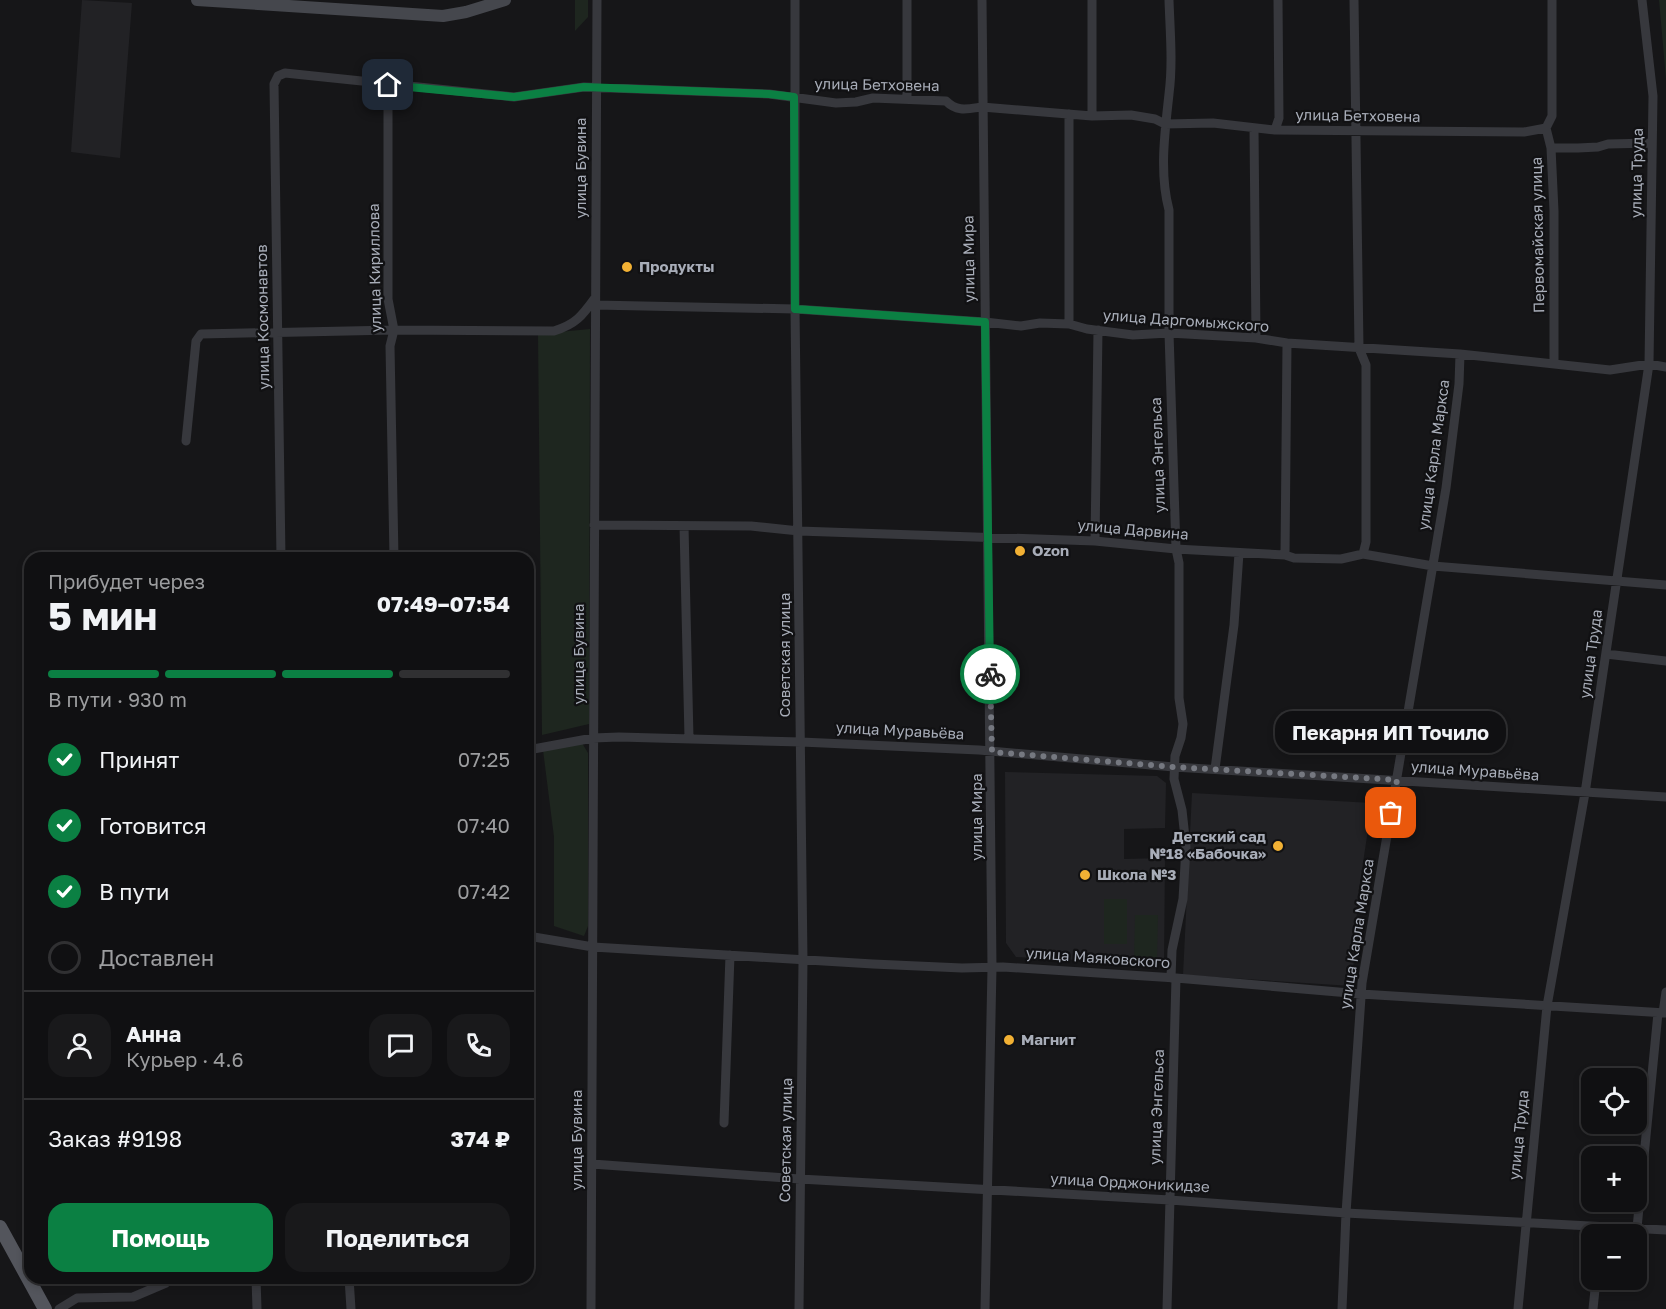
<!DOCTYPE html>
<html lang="ru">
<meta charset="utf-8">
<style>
body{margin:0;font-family:"Golos Text",sans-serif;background:#19191b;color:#f1f3f6;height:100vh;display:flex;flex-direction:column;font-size:22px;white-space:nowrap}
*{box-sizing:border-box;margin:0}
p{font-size:20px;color:#9c9d9f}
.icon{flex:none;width:33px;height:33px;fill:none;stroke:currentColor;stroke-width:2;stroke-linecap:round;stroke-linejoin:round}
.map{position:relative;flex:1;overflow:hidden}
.side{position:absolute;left:24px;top:552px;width:510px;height:732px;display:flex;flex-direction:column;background:#101012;border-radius:18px;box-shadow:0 3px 9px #0003,0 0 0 2px #303032}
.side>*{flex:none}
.tools{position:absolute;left:1581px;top:1068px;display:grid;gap:12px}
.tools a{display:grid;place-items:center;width:66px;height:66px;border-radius:12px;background:#101012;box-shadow:0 3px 9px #0003,0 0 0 2px #303032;font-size:30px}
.pin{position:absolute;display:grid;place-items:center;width:51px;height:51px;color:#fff;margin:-26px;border-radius:12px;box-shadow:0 3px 9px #0006}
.courier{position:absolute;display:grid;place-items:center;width:60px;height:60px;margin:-30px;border:4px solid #0b8043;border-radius:50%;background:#fff;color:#222;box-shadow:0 2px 8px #0007}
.bubble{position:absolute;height:42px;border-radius:18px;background:#101012;box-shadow:0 3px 9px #0003,0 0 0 2px #303032;font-size:20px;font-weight:700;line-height:42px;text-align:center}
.head em{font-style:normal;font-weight:700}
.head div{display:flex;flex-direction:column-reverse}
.head{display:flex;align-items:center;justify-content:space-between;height:102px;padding:0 24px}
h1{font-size:39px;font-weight:700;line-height:45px}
.bar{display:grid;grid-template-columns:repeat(4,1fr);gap:9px 6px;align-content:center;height:72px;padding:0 24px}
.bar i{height:8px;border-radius:4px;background:#303032}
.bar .current{background:#0b8043}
.bar p{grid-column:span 4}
.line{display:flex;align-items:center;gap:15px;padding:0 24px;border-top:2px solid #303032}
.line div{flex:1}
.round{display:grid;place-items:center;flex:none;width:63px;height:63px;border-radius:18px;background:#19191b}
ol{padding:0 24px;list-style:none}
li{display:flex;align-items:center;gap:18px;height:66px}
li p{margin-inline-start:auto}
li .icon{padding:6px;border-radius:50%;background:#0b8043;color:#fff;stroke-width:4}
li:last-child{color:#9c9d9f}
li i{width:33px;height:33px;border:3px solid #303032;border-radius:50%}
.button{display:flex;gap:12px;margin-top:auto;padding:12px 24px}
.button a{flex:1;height:69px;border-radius:18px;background:#0b8043;color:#fff;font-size:24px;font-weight:700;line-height:69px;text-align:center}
.button a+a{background:#19191b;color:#f1f3f6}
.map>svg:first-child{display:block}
.built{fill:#222225}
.green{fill:#1e261f}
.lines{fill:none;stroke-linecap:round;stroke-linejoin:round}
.street{stroke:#37383d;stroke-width:9}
.secondary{stroke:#45474d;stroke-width:12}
.primary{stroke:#53555c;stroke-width:14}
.done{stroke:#757880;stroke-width:6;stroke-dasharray:0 10.8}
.route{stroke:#0b8043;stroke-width:8}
.poi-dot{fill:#f2b134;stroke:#111113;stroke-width:2}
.labels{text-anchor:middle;stroke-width:4.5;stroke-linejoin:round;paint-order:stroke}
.street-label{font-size:15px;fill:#a8adb8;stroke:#111113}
.poi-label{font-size:15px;font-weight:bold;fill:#a8adb8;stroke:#111113;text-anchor:start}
</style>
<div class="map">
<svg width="1666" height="1309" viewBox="0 0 1666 1309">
<rect width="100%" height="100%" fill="#161618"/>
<path class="built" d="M82,0L132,3L120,158L71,152Z
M1005,772L1157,776L1166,783L1165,828L1124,829V859L1165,858L1164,964L1016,957L1006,943Z
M1192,793L1372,803L1358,896L1352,986L1183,975Z"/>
<path class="green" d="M575,0H588V17L575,31Z
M1659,0H1666V79Z
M590,329L589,724L542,735L538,334Z
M582,743L588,753V926L584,936L554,926V837L543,750Z
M1104,899H1127V944H1104Z
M1135,915H1158L1157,960H1134Z"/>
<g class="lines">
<path class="street" d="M795,0V309L803,960L799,1309
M907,0V98
M982,0L992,968L985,1309
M1169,0C1170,31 1173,63 1169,94C1165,132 1159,172 1169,210V333L1176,549L1179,563V698L1183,724L1181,738L1175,756L1174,779L1182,810L1186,847L1183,899L1172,950L1171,978
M1354,0L1359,348L1366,365V542L1363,554
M1552,0V116L1546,128L1551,148L1554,211V364
M388,85V299L394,330L390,346L394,558
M1069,114V324
M1092,116V0
M1254,128L1256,338
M1275,130L1279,118L1278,0
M1551,148H1578L1598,147L1608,144L1652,143
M595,305L795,309L985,322L1021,326L1040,323L1069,324L1087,329L1133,335L1169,333L1256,338L1287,343L1460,354L1610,370L1649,364L1666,367
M186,441L196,341L201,334L394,330L554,331C576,324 582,316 595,298
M594,525L751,526L799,531L1095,541L1176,549L1285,555L1294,558L1341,559L1363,554L1433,566L1666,585
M684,526L689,738
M1095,541L1098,330
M1285,555L1287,343
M281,558L274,84L278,76L285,73L514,97L584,87L769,94L836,103L856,102L873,98L946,101C957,112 967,109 982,107L1092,116L1131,115L1155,119L1165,124L1213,123L1275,130L1524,132L1546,128
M1606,654L1666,661
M528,750L593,738L619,737L801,742L979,750L1174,767L1666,797
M1215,769L1234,625L1239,553
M528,936L593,947L873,964L962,968L1003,967L1176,978L1361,994L1666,1013
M1663,1013L1666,992
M724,1123L730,955
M592,1164L800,1179L1170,1200L1346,1213L1666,1230
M1637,1228L1658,1013
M256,1278L257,1309
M349,1278L351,1309
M59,1309L77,1298L133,1297L166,1283L169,1278
M591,1309L597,0
M1167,1309L1176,978
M1342,1309L1346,1213L1362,983L1446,488L1459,384L1460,354
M1518,1309L1547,1006L1585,793L1649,364L1653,96L1642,0
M1593,1309L1596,1280"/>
<path class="secondary" d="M197,0L443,16L466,12L505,0"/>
<path class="primary" d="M0,1227L45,1309"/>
</g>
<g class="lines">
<path class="done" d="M990,674L992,752L1174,767L1397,780L1391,813"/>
<path class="route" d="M388,85L514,97L584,87L769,94L794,97L795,309L985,322L990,674"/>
</g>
<g class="poi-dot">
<circle cx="627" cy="267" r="6"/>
<circle cx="1020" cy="551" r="6"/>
<circle cx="1278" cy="846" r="6"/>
<circle cx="1085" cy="875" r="6"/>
<circle cx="1009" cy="1040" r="6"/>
</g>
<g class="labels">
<g class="street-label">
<text transform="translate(877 85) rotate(1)" y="5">улица Бетховена</text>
<text transform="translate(1358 116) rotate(1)" y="5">улица Бетховена</text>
<text transform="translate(581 168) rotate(-90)" y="5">улица Бувина</text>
<text transform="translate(1637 173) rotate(-89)" y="5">улица Труда</text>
<text transform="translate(1538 235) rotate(-91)" y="5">Первомайская улица</text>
<text transform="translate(969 259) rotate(-91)" y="5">улица Мира</text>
<text transform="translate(375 268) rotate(-91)" y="5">улица Кириллова</text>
<text transform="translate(263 317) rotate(-91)" y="5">улица Космонавтов</text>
<text transform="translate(1186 321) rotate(4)" y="5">улица Даргомыжского</text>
<text transform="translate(1158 455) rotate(-92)" y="5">улица Энгельса</text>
<text transform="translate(1434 455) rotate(-82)" y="5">улица Карла Маркса</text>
<text transform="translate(1133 530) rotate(5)" y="5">улица Дарвина</text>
<text transform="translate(579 654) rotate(-90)" y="5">улица Бувина</text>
<text transform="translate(1591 654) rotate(-82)" y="5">улица Труда</text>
<text transform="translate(785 655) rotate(-90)" y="5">Советская улица</text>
<text transform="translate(900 731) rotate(3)" y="5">улица Муравьёва</text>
<text transform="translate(1475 771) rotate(4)" y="5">улица Муравьёва</text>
<text transform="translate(977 817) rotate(-90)" y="5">улица Мира</text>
<text transform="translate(1357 934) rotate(-81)" y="5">улица Карла Маркса</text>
<text transform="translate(1098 958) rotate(4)" y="5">улица Маяковского</text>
<text transform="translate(1157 1107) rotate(-88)" y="5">улица Энгельса</text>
<text transform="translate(1519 1135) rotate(-84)" y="5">улица Труда</text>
<text transform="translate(577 1140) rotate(-90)" y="5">улица Бувина</text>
<text transform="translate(786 1140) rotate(-89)" y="5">Советская улица</text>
<text transform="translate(1130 1183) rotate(3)" y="5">улица Орджоникидзе</text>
</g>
<g class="poi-label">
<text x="639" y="272">Продукты</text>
<text x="1032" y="556">Ozon</text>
<text x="1266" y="842" text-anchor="end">Детский сад<tspan x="1266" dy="17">№18 «Бабочка»</tspan></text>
<text x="1097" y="880">Школа №3</text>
<text x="1021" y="1045">Магнит</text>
</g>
</g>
</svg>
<div class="tools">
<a><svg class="icon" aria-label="locate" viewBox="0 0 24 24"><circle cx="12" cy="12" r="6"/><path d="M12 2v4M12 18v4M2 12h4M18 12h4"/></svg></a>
<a>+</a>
<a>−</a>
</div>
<div class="pin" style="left:1391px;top:813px;background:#ea580c"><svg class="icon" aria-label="bag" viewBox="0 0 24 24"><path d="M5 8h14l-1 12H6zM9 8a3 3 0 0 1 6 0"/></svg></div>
<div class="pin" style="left:388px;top:85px;background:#1f2937"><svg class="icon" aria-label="home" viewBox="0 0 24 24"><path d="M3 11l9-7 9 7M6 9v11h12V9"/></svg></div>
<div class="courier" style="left:990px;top:674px"><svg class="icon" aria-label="bike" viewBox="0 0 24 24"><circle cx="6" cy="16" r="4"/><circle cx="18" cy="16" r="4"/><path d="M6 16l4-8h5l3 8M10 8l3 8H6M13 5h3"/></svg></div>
<div class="bubble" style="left:1275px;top:711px;width:231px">Пекарня ИП Точило</div>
<section class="side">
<div class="head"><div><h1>5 мин</h1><p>Прибудет через</p></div><em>07:49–07:54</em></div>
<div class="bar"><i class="current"></i><i class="current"></i><i class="current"></i><i></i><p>В пути · 930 m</p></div>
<ol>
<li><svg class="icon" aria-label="check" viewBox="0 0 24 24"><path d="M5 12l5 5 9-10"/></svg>Принят<p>07:25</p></li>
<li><svg class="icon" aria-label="check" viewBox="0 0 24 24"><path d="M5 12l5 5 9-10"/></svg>Готовится<p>07:40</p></li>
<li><svg class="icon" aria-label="check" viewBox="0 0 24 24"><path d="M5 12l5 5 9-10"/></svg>В пути<p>07:42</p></li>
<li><i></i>Доставлен</li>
</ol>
<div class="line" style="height:108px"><a class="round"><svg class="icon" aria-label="person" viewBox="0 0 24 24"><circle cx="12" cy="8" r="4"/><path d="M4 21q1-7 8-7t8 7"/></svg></a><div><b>Анна</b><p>Курьер · 4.6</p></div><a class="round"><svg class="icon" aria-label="chat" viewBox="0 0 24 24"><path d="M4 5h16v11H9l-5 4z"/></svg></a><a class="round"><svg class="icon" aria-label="phone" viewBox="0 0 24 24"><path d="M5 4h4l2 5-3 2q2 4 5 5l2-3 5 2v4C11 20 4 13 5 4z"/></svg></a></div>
<div class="line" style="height:78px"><div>Заказ #9198</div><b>374 ₽</b></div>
<div class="button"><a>Помощь</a><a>Поделиться</a></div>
</section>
</div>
